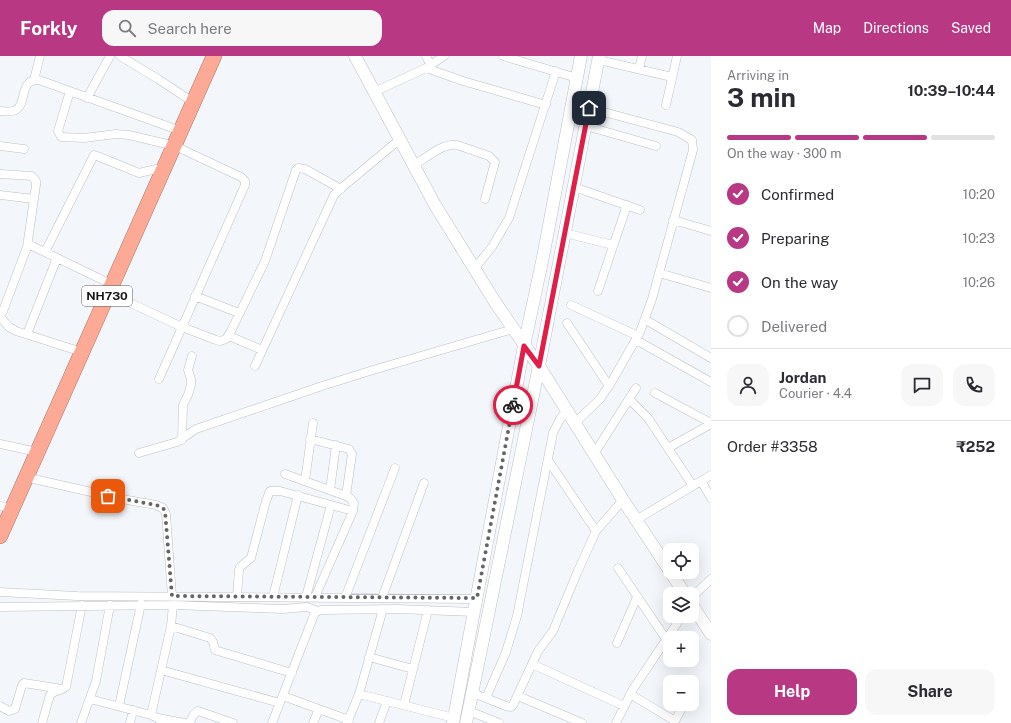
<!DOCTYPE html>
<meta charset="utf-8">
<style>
body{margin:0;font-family:"Public Sans",sans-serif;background:#f7f7f7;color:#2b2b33;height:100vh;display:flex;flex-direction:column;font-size:15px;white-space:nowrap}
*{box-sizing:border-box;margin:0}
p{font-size:13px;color:#7c7c81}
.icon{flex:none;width:22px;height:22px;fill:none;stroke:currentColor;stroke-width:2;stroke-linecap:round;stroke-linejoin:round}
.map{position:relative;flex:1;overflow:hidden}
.sheet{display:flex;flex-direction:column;background:#fff;width:300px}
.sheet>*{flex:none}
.tools{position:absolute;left:663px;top:487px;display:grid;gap:8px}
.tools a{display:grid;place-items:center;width:36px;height:36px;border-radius:8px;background:#fff;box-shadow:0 4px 16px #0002;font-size:20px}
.pin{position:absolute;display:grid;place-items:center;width:34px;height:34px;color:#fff;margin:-17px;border-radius:8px;box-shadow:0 2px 6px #0006}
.courier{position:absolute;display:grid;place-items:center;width:40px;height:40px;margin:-20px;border:3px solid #e11d48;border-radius:50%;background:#fff;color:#222;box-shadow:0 1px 5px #0007}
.head em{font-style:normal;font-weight:700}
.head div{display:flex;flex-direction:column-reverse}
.head{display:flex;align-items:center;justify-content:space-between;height:68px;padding:0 16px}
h1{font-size:26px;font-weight:700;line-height:30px}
.bar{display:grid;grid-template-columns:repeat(4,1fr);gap:6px 4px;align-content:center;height:48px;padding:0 16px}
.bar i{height:5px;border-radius:3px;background:#e1e1e2}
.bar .selected{background:#b83884}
.bar p{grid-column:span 4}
.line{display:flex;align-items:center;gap:10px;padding:0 16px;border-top:1px solid #e1e1e2}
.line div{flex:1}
.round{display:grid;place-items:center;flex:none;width:42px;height:42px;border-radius:12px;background:#f7f7f7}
ol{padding:0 16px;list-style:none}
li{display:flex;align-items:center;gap:12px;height:44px}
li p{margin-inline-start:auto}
li .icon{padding:4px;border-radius:50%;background:#b83884;color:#fff;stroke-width:4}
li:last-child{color:#7c7c81}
li i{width:22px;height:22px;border:2px solid #e1e1e2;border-radius:50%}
.primary-button{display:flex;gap:8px;margin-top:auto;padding:8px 16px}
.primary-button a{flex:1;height:46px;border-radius:12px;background:#b83884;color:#fff;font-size:16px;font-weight:700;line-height:46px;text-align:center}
.primary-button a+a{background:#f7f7f7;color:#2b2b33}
header{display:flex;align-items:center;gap:24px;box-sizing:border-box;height:56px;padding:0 20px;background:#b83884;color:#fff}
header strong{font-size:19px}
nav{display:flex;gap:22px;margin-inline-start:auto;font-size:14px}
.search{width:280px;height:36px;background:#f7f7f7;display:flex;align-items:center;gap:10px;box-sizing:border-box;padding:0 14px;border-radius:12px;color:#7c7c81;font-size:15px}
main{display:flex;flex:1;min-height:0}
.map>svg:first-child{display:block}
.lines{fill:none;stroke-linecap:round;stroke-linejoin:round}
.street-casing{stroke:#bcc0c4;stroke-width:9}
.secondary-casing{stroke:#bcc0c4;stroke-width:13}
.highway-casing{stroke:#ab776a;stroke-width:16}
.street{stroke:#fff;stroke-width:8}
.secondary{stroke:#fff;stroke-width:12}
.highway{stroke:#fcaa96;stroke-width:15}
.done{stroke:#636568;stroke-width:4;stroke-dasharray:0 7.2}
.route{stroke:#e11d48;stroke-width:5}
.labels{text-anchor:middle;stroke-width:4;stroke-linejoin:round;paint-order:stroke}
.shield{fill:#fff;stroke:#5b5d5d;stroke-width:1}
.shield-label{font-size:12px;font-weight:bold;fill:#151718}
</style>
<header>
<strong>Forkly</strong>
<div class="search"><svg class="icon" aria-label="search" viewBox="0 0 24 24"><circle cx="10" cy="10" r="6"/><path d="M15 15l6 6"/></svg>Search here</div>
<nav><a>Map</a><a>Directions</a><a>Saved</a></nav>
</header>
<main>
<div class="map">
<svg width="711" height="667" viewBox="0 0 711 667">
<rect width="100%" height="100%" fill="#f3f7fc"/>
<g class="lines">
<defs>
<path id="street" d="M120,0L158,23L193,46
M426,0L431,10
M503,0L577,22
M599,4L672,21
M426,12L463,25L546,49
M639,13L642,0
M34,24L40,0
M70,35L58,75L61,81L84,82L116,78L129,79L175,90L241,121L245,125V129L159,323
M374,36L426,12L444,0
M87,42L110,0
M666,49L677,0
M0,55C4,55 9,56 13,55C29,51 17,23 39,24L181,75
M586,70L656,90
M0,90L24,93
M413,110C426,102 442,87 457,89L489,100L495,106L485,143
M0,118L32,120L36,125V129L27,191L3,255L0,259
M574,131L640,154
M0,139L34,143
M673,164L711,175
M565,177L613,189
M28,188L113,229
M45,196L94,99L97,100L139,117L165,111
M474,213L492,191L509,162L556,15
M659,217L711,232
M598,235L627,149
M109,237L182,271L216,284L220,285L226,283L231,275L265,205L296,114L298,112L305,113L341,133
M195,240L239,257
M571,249L638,280
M0,261L9,271L16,275L82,296
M646,264L711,302
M567,267L609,330
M27,278L57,202
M229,280L262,294
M636,284L711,326
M255,310L334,139L339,134L399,84
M655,337L711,367
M629,343L648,362L693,430
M575,367L600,343L612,325L640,276L652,243L693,94L692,84L678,76L589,52
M310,383L349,393L352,398L346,440
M182,384L183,349L188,339L191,329V323L188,314L192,300
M0,388L37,396
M668,392L711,368
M139,397L177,386L196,373L322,330L373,314L513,273
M594,398L636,332
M548,404L596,475
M285,418L346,440L350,442L354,447L353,455L315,541
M25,421L122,443L156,449L163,452L166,458L172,540
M305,425L313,367
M701,425L711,442
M330,434L336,389
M0,450L12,453
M636,464L711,419
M618,512L666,583
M0,536L77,540L477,543
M237,540L239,514L240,511L251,502L266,445L270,435H280L353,455
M273,541L298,439
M306,541L331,449
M692,541L711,523
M345,542L395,412
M382,542L424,427
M173,549L283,553L307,551L318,555
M0,551L173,549L171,570L151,659
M171,570L210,582L213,586L215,594L218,595L292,617
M617,587L637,541
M369,601L413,613
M532,608L624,650
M161,614L280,647
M473,637L506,650L511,651L513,649L538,595L553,575L577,517L596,475L623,444
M359,638L454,662
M630,638L675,665
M283,640L349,664
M518,640L582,667
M486,642L506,596L517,560L553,377L560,363L567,355
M90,643L151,659L158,662L161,667
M404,649L428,554
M0,650L9,655L15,653L22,629L24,627L62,633
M119,650L141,548
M469,655L499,667
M158,662L184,667
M42,667L50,639C54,634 61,635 66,631L82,549
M81,667L96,625L110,549
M130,667L133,654
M189,667L194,658L198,655L233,667
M272,667L314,559L316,556L321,554L397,553L474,556
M313,667L319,653
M347,667L359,638L383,553
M379,667L387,645
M616,667L633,633L682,560
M674,667L684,648"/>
<path id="secondary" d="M355,0L435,149L495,246L539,310L623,444L685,538
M692,549L711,578
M453,667L524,290L543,201L581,0
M466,667L539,310L599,0"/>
<path id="highway" d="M0,480L214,0"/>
</defs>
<use href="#street" class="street-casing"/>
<use href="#secondary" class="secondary-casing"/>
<use href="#highway" class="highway-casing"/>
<use href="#street" class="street"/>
<use href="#secondary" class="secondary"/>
<use href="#highway" class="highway"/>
</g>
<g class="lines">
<path class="done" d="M108,440L156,449L163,452L165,455L172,540L477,542L513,349"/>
<path class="route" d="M513,349L524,290L539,310L589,52"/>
</g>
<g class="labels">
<rect class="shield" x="82" y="230" width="50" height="20" rx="3"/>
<g class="shield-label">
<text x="107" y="244">NH730</text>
</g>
</g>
</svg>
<div class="tools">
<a><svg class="icon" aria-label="locate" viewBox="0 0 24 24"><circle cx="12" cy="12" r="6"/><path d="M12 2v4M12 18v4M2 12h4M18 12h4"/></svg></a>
<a><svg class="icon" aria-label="layers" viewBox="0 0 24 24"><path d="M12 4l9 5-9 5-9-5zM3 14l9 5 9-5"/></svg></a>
<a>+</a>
<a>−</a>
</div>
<div class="pin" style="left:108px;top:440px;background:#ea580c"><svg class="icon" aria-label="bag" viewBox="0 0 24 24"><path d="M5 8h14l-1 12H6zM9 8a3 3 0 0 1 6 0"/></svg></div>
<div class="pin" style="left:589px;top:52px;background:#1f2937"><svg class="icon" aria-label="home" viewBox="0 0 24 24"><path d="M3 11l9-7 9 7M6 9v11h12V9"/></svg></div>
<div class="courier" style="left:513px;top:349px"><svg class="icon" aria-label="bike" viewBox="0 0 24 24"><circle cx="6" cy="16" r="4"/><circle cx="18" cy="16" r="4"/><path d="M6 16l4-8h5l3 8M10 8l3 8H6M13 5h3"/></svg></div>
</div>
<section class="sheet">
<div class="head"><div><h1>3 min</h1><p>Arriving in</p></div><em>10:39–10:44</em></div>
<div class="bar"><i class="selected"></i><i class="selected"></i><i class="selected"></i><i></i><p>On the way · 300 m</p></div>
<ol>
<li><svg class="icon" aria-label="check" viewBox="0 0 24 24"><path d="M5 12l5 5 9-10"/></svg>Confirmed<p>10:20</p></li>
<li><svg class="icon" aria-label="check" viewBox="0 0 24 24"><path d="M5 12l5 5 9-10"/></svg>Preparing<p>10:23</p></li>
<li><svg class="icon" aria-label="check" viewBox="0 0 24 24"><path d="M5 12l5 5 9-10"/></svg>On the way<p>10:26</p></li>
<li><i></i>Delivered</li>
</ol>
<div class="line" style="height:72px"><a class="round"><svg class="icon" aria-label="person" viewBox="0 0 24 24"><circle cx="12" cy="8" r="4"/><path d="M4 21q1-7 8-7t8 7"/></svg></a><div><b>Jordan</b><p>Courier · 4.4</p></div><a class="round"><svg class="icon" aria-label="chat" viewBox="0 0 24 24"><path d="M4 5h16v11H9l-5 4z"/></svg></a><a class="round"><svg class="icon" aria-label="phone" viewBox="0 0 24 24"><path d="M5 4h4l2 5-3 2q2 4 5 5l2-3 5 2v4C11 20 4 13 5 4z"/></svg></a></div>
<div class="line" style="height:52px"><div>Order #3358</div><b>₹252</b></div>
<div class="primary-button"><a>Help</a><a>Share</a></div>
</section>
</main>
